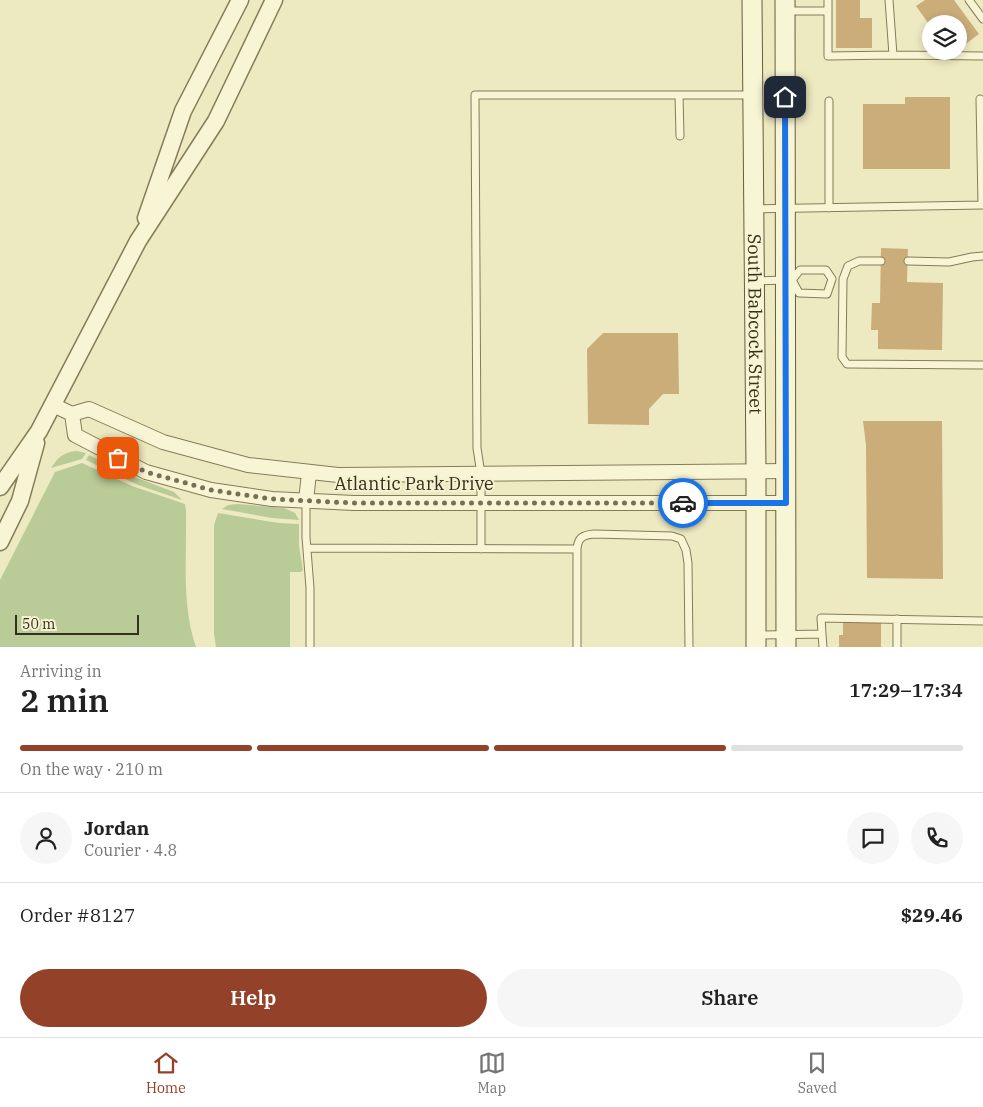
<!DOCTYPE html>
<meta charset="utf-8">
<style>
body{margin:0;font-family:"IBM Plex Serif",serif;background:#f6f6f6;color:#222;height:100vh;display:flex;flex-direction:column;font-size:19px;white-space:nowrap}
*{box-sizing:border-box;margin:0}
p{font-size:16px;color:#767676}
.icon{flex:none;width:28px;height:28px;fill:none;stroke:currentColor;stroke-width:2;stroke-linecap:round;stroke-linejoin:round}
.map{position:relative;height:647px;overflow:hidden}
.drawer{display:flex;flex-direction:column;background:#fff;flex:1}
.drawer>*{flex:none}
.controls{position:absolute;left:922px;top:15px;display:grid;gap:10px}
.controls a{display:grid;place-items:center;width:45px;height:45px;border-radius:50%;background:#fff;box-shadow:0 2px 8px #0003;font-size:25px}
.scale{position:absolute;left:15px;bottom:12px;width:124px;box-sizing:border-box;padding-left:5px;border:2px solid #362f1d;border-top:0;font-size:14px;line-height:18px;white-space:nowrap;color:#362f1d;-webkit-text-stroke:4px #f5f2d1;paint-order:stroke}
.pin{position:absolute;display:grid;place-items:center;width:42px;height:42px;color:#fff;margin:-21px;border-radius:10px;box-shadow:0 2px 8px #0006}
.courier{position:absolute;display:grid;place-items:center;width:50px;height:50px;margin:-25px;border:4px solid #1a73e8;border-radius:50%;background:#fff;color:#222;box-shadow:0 1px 6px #0007}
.headline em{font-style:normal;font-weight:600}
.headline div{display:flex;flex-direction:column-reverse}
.headline{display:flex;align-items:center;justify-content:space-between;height:85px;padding:0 20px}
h1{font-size:32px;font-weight:600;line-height:38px}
.bar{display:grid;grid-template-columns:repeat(4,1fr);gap:8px 5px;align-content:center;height:60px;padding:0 20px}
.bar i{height:6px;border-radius:4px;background:#e0e0e0}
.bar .current{background:#94412a}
.bar p{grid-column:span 4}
.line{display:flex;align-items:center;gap:12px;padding:0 20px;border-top:1px solid #e0e0e0}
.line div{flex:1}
.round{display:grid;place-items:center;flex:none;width:52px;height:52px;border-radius:26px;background:#f6f6f6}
.primary-button{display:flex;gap:10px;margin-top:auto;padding:10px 20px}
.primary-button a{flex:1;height:58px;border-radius:30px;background:#94412a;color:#fff;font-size:20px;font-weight:600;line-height:58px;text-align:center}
.primary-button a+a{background:#f6f6f6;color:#222}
.tab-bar{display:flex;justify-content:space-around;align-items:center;height:70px;border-top:1px solid #e0e0e0;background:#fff;font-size:14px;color:#767676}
.tab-bar a{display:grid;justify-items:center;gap:2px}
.tab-bar .current{color:#94412a}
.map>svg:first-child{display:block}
.green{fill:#b9cb96}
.building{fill:#caad78}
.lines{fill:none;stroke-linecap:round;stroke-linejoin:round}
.service-casing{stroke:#867b59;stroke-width:9}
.minor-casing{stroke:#867b59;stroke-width:16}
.tertiary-casing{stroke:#867b59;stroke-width:19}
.secondary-casing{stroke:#685c3d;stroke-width:21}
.service{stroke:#f8f5d4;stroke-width:7}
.minor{stroke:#f8f5d4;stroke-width:14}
.tertiary{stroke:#f8f5d4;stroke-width:16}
.secondary{stroke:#f8f5d4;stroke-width:19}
.done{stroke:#767056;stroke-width:5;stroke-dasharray:0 9}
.route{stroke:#1a73e8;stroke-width:6}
.labels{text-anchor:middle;stroke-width:4;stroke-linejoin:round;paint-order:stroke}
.street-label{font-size:18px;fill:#362f1d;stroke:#f5f2d1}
</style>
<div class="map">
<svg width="983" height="647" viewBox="0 0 983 647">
<rect width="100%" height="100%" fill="#edeac1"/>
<path class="green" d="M77,451L86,453L82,459L51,468C58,457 64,452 77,451Z
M89,455L124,473L174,492L182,500L138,485L86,460Z
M82,463L132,486L185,504L186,511C187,556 181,604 196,647H0V580L55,472Z
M238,504L284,508L295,513L299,520L272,518L222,509L228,505Z
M218,513L279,523L299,524V546L303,570L301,572H290V647H216L214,634V525Z"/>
<path class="building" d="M836,0H860V18H872V48H836Z
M925,0H954L979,34L959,49V24H931V27L916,6Z
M905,97H950V169H863V104H905Z
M881,248L908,249L907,282L943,283L942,350L878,349V330H871L872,303H880Z
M603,333H678L679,394H663L649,409V425L588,424L587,349Z
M863,421H942L943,579L867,578L866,445Z
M843,623H881V647H839V635H843Z"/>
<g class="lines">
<defs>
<path id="service" d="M828,0V56L893,55L889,0
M969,0L983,19
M786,11H828
M893,55L983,56
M679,95L680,136
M980,99L982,205
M829,208V101
M754,209L983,205
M881,261H859L848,266L843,279L842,357L847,364L983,365
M908,261L949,262L972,257L983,256
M792,280L799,293L827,294L832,279
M792,280L800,270H826L832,279
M755,281L784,280
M306,501V537L310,588V647
M307,548L577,549
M481,549V474L477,448L475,95H751
M897,619V647
M822,634L821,618L983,621
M756,635L822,634L823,647
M577,647V549C578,538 582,535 594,534L672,536L681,539L686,550L688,563L689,647"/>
<path id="minor" d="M53,405L72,414L89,409L163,442L248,465L338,475L786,471
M72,414L75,435L146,472L211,490L272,499L354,503H786
M306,501L309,473"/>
<path id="tertiary" d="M146,218L183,111L240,0
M0,487L39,431L138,241L216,121L274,0
M0,542L20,501L36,443"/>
<g id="secondary">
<path id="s1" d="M752,0L756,471V647"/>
<path d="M785,0L786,647"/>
</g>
</defs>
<use href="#service" class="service-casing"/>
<use href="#minor" class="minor-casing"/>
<use href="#tertiary" class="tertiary-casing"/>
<use href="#secondary" class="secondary-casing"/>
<use href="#service" class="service"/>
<use href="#minor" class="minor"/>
<use href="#tertiary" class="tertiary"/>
<use href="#secondary" class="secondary"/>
</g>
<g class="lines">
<path class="done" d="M118,458L146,472L211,490L272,499L354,503H683"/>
<path class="route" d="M683,503H786L785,97"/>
</g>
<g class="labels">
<g class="street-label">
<text dy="6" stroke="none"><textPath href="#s1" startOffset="324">South Babcock Street</textPath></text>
<text x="414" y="490">Atlantic Park Drive</text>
</g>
</g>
</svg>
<div class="controls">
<a><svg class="icon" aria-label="layers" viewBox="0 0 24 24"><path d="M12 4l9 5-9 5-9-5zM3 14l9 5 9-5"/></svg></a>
</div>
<div class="scale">50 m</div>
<div class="pin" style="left:118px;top:458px;background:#ea580c"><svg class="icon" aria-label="bag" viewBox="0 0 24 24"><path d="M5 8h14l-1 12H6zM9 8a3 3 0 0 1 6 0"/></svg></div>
<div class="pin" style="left:785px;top:97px;background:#1f2937"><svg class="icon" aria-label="home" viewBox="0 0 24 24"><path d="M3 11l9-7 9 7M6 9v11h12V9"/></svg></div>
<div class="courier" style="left:683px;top:503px"><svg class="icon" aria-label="car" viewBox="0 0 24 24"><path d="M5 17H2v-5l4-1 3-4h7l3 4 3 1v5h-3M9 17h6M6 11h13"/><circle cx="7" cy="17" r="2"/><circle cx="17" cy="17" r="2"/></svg></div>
</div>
<section class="drawer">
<div class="headline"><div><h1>2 min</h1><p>Arriving in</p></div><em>17:29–17:34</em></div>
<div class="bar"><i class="current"></i><i class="current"></i><i class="current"></i><i></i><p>On the way · 210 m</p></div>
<div class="line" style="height:90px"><a class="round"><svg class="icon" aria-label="person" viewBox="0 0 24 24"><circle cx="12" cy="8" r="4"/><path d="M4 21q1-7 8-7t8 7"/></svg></a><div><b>Jordan</b><p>Courier · 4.8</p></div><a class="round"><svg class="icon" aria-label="chat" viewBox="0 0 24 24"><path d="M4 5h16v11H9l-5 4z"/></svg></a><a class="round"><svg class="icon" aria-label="phone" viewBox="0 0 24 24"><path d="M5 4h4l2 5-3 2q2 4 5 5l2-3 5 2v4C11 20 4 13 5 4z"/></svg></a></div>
<div class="line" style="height:65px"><div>Order #8127</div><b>$29.46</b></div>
<div class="primary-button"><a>Help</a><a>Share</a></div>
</section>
<nav class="tab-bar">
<a class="current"><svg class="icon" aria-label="home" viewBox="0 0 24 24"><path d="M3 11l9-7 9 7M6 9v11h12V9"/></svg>Home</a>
<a><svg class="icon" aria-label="map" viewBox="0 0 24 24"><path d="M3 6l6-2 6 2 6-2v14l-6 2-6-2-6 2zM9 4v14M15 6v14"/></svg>Map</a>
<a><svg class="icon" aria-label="saved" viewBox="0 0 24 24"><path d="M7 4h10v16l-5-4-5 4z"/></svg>Saved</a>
</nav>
